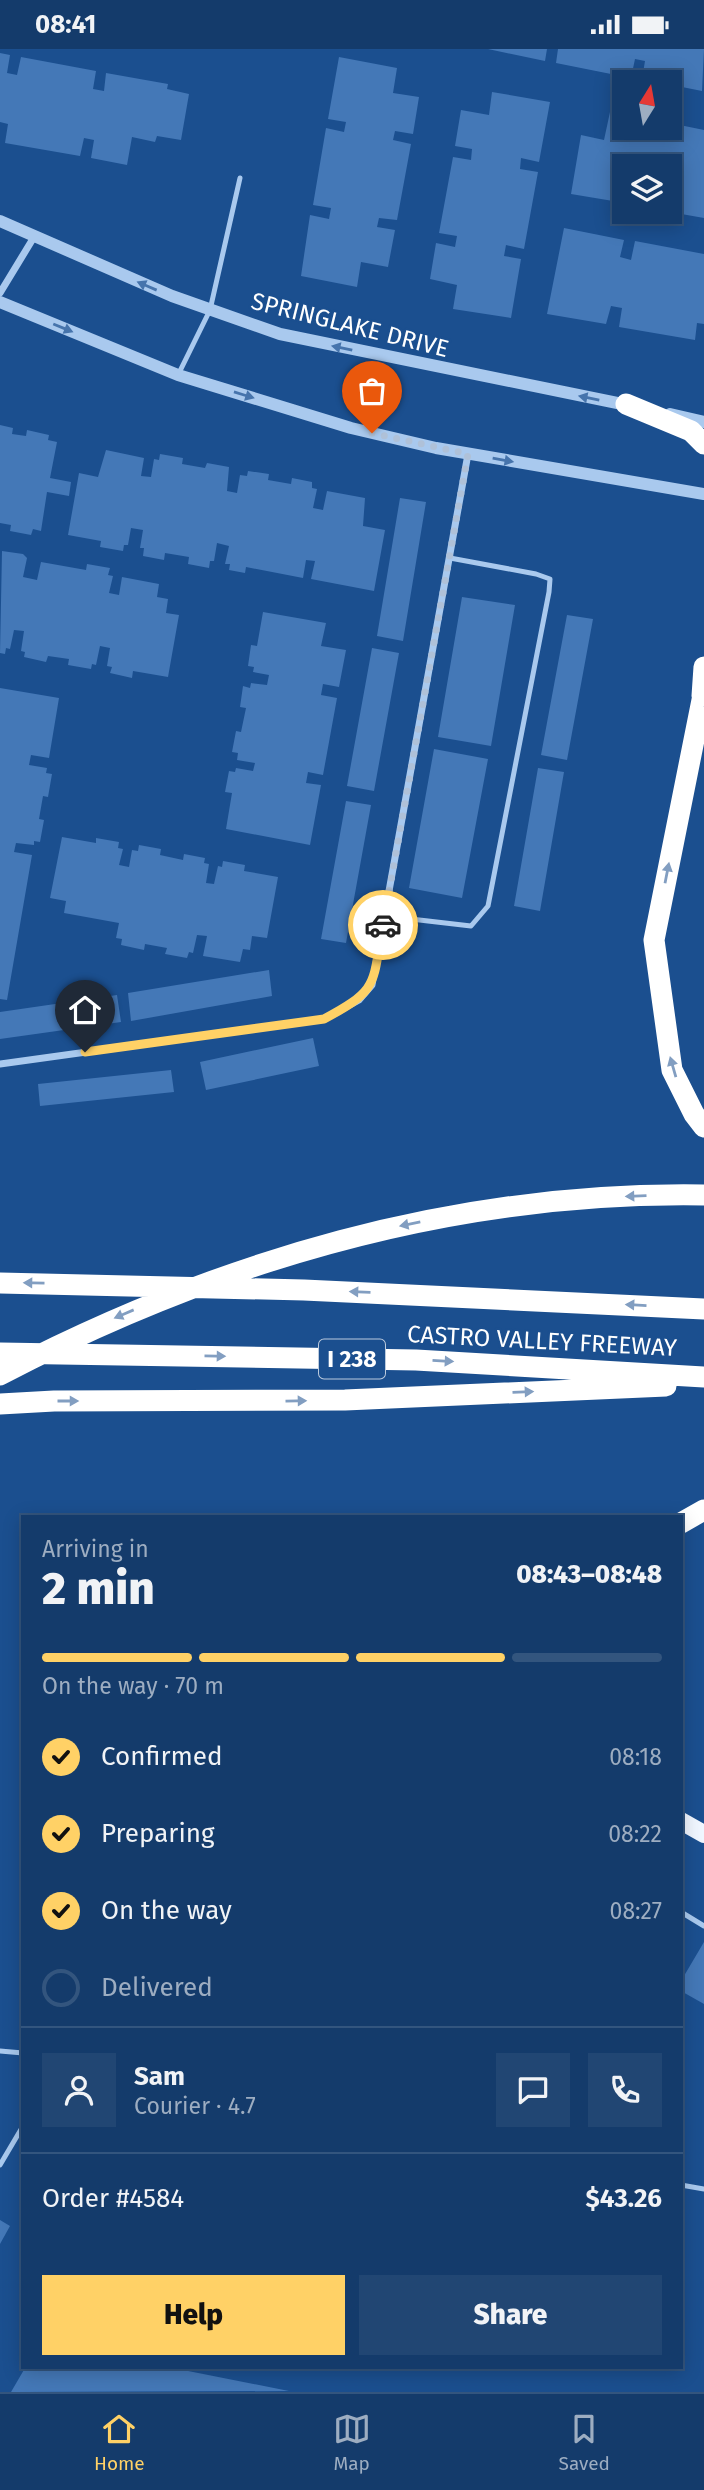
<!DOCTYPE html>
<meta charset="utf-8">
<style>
body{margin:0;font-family:"Fira Sans",sans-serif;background:#214673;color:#f1f3f6;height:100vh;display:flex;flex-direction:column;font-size:26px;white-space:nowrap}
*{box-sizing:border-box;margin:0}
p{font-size:23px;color:#9dadc1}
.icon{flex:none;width:38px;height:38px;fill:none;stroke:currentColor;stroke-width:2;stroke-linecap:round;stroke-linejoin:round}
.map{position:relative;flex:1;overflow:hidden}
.drawer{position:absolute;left:21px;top:1466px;width:662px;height:854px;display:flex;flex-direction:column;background:#143b6b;border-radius:0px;box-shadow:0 4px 18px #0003,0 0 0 2px #33557e}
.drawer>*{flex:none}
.needle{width:46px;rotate:11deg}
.tools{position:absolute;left:612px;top:21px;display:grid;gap:14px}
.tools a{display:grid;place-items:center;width:70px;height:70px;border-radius:0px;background:#143b6b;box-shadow:0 4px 18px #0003,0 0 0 2px #33557e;font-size:35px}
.pin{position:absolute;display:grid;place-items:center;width:60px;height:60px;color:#fff;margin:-72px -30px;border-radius:50% 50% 50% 0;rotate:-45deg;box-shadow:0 0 7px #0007}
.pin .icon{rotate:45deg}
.courier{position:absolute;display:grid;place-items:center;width:70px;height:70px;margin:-35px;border:5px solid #ffd166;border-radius:50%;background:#fff;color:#222;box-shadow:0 2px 9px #0007}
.summary em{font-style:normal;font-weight:800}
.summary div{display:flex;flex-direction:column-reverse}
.summary{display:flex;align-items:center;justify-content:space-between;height:119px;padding:0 21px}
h1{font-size:46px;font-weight:800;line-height:52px}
.bar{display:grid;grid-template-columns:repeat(4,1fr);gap:10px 7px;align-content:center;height:84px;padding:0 21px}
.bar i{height:9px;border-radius:5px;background:#33557e}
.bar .current{background:#ffd166}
.bar p{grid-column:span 4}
.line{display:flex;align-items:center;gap:18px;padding:0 21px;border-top:2px solid #33557e}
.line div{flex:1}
.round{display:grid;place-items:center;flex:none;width:74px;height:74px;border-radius:0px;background:#214673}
ol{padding:0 21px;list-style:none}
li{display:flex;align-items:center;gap:21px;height:77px}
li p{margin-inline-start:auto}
li .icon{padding:7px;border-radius:50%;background:#ffd166;color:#111;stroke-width:4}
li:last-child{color:#9dadc1}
li i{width:38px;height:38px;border:4px solid #33557e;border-radius:50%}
.button{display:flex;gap:14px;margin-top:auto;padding:14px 21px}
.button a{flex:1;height:80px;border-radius:0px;background:#ffd166;color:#111;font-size:28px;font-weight:800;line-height:80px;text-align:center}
.button a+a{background:#214673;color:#f1f3f6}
.status{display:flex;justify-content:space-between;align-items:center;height:49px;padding:0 35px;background:#143b6b;direction:ltr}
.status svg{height:19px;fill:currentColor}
.tab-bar{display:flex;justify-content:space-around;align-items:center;height:98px;border-top:2px solid #33557e;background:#143b6b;font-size:19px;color:#9dadc1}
.tab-bar a{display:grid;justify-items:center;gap:4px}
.tab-bar .current{color:#ffd166}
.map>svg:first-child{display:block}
.building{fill:#4478b7}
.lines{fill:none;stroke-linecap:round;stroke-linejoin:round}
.service{stroke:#a9c9ee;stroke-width:5}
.minor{stroke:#a9c9ee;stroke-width:7}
.tertiary{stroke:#a9c9ee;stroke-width:12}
.primary{stroke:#f0f6ff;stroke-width:18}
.motorway{stroke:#fff;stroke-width:21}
.oneway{fill:#4674ac}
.oneway2{fill:#829ec1}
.done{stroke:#afc1d8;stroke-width:7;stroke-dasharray:0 12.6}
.route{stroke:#ffd166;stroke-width:9}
.labels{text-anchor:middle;stroke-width:5;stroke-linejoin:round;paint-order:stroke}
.shield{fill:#1b4f8f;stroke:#bbcadd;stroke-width:2}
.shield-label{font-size:23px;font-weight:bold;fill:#fff}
.street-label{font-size:24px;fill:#fff;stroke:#1b4f8f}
</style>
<div class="status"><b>08:41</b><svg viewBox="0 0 49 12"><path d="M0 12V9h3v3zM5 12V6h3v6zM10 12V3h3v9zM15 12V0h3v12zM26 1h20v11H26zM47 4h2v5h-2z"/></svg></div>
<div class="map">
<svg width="704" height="2343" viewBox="0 0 704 2343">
<rect width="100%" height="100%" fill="#1b4f8f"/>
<path class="building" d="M488,0H547L545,12Z
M558,0H704L702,42L642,30L645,12L635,10L631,29L556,14Z
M0,4L10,6L7,24L17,26L21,8L96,22L93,40L104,42L106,24L168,35L167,40L189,45L181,91L157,87L155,93L132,88L127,116L91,109L94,91L84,89L80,107L5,94L8,75L0,73Z
M339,8L397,19L393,44L419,48L413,85L395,82L393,91L411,95L397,171L379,169L377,178L395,181L388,218L361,213L357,238L301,227L310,166L329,170L331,159L313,156L326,79L344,83L346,73L328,70Z
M492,43L550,53L539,113L521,109L520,120L538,123L524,200L506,196L504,207L521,210L511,269L453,260L457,236L430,230L436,194L455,198L457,187L439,184L453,108L471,111L472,100L455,97L461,61L489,66Z
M610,63L625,66V79H644L643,88L653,90L655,79H670V74L704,81V169L670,163V117H625V154L571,145L581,86L604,91Z
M564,179L624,191L620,208L631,211L635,192L704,205V275L697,274L695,291L619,278L622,259L611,257L606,275L547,265Z
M0,376L13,379L12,385L26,387L27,381L49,386L48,391L57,393L50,429L71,433L69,447L47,443L41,482L33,480L31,486L10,482L11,476L0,474Z
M106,401L144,409L141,427L151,428L154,410L159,411L160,405L183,409L182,415L205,419L207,414L229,418L227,442L237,444L240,426L247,427L248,422L269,425L268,431L291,435L292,429L312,433V439L317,440L313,459L323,461L327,442L365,449L363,477L385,481L374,542L311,530L315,512L306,511L303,529L246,518L245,524L229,521L230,515H225L229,497L217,494L214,512H210L209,519L188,515L189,508L165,504L164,511L143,507L144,499H140L143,481L131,479L128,496H124L123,502L100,498L101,492L68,486L79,424L98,428Z
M400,449L426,453L403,592L377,587Z
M2,502L23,505L27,509L23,528L37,531L41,513L86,521L87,515L110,519L108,526L113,527L109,544L119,546L122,528L159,535L157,548L168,550L166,564L179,566L168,628L133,622L132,629L110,624L112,618L107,617L110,599L100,597L96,616L92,615L91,620L68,616L69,610L48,607L46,613L24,608L25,603L21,602L24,582L14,581L10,600L6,599L5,605L0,604Z
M462,548L515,556L491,697L438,688Z
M263,563L326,574L321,597L346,601L339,638L323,635L321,646L337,649L323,726L308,723L306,734L321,736L310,796L226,780L232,744L225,743L229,722L235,723L236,719L253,722L255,714L237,711L238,704L232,703L236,682L241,683L246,659L240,658L243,637L250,639L251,634L267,636L269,626L253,623L254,618L248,617L251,596L257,597Z
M567,566L593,570L567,711L541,706Z
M372,599L399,604L374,742L347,737Z
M0,639L59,649L49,709L31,706L29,716L47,719L46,724L52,725L48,748L43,747L39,770L44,771L40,793L34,792V796L16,794L14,803L32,806L7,951L0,950Z
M434,700L488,710L462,849L409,839Z
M538,719L564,723L540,862L514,857Z
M346,752L371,756L346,894L321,890Z
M62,788L96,794V789L119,793L118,799L123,800L119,816L129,818L132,801L138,802L139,796L161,800L160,806L183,811L184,805L205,809L204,814L209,815L206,834L214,835L218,817L222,818L223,812L245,816L244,822L278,828L267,889L252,887L250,901L243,900L240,913L203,907L207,887L197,886L193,904L189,903L187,909L165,905L167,899L145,895L144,901L121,896L122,890L116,889L119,874L64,864L66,852L50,849Z
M269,921L272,947L131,972L128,944Z
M117,946L121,973L0,990V963Z
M313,989L319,1017L206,1041L200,1013Z
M171,1021L174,1043L40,1057L38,1035Z
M704,1893V1955L681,1942V1932Z
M0,2171L10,2177L0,2195Z
M25,2319H173L289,2342L11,2343Z"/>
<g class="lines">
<path class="service" d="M178,326L210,261L240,129
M385,867L471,877L488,857L549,543L550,530L536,525L450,509
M681,1863L704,1877
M0,2002L23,2004
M0,2116L23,2077
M681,2136L704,2140"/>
<path class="minor" d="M0,244L34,188
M0,1015L324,970L359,951L372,936L468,405"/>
<path class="tertiary" d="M0,172L172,247L280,285L632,357
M0,253L178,326L351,379L436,399L704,445
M670,365L704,373"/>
<path class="primary" d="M681,1772L704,1785"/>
<path class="motorway" d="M626,355L691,382L704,395
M704,641L654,891L672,1021L694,1065L704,1078
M702,647L704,618
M0,1234L304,1241L704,1260
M0,1304L416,1311L704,1328
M0,1326C218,1212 456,1142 704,1146
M0,1355L54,1352L345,1351L666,1337
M681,1474L704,1461"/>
</g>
<defs><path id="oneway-solid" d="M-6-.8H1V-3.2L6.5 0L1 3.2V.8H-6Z" transform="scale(1.75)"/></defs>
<g class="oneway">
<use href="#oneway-solid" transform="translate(147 237) rotate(-157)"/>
<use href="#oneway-solid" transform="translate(63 279) rotate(22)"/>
<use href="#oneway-solid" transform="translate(342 299) rotate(-168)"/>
<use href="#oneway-solid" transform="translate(244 346) rotate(17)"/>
<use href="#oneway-solid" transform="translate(589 349) rotate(-169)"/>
<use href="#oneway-solid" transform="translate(503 411) rotate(10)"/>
</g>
<g class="oneway2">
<use href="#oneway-solid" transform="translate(667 824) rotate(-79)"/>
<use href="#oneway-solid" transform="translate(673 1018) rotate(-106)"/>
<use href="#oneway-solid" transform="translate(636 1147) rotate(178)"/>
<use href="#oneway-solid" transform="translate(410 1175) rotate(169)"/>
<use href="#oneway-solid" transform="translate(34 1234) rotate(-179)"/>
<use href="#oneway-solid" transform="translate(360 1243) rotate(-178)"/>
<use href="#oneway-solid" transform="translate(636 1256) rotate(-177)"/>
<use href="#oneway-solid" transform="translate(124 1265) rotate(157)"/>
<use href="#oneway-solid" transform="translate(215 1307) rotate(1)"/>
<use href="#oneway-solid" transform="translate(443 1312) rotate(3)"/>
<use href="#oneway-solid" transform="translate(523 1343) rotate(-2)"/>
<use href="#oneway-solid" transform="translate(68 1352)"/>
<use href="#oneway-solid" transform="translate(296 1352) rotate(-1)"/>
</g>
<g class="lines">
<path class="done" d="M372,384L468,405L383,876"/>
<path class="route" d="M85,1003L324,970C380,940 372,936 383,876"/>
</g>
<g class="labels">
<rect class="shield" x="319" y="1290.5" width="66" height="39" rx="5"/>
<g class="shield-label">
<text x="352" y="1318">I 238</text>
</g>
<g class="street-label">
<text transform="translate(350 276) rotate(14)" y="8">SPRINGLAKE DRIVE</text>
<text transform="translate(542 1292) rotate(3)" y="8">CASTRO VALLEY FREEWAY</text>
</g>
</g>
</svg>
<div class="tools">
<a><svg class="needle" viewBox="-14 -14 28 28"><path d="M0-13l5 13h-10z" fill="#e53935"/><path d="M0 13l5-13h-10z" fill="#9dadc1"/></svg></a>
<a><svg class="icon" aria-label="layers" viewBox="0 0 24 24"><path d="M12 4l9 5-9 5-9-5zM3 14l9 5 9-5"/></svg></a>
</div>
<div class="pin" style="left:372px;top:384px;background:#ea580c"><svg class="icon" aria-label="bag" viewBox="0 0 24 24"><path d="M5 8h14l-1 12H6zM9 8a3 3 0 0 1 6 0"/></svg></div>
<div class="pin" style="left:85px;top:1003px;background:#1f2937"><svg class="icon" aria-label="home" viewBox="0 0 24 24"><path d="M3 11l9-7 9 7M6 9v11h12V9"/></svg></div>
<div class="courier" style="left:383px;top:876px"><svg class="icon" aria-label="car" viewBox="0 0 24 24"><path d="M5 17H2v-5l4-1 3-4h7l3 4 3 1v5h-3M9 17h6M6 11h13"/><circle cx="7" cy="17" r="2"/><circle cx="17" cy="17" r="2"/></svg></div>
<section class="drawer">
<div class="summary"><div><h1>2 min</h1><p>Arriving in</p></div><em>08:43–08:48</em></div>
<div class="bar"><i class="current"></i><i class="current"></i><i class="current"></i><i></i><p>On the way · 70 m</p></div>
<ol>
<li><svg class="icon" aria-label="check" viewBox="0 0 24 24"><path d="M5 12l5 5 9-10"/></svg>Confirmed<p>08:18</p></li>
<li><svg class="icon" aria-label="check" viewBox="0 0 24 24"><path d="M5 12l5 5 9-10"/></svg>Preparing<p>08:22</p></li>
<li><svg class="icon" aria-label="check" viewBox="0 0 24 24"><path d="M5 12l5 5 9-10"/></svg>On the way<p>08:27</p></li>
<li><i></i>Delivered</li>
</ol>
<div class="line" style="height:126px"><a class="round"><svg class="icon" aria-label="person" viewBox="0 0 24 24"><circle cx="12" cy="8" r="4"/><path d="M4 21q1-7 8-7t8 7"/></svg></a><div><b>Sam</b><p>Courier · 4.7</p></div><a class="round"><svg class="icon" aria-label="chat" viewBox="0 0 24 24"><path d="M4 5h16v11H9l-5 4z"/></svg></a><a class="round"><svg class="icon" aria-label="phone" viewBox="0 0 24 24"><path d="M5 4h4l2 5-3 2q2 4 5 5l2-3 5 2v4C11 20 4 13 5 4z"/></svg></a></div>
<div class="line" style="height:91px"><div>Order #4584</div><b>$43.26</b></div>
<div class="button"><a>Help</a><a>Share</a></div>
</section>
</div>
<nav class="tab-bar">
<a class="current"><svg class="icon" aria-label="home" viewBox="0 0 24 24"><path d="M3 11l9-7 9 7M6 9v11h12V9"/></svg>Home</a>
<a><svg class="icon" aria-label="map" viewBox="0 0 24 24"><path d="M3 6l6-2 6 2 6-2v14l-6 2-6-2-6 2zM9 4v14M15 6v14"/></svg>Map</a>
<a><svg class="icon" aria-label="saved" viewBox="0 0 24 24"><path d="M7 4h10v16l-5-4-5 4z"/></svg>Saved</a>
</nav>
